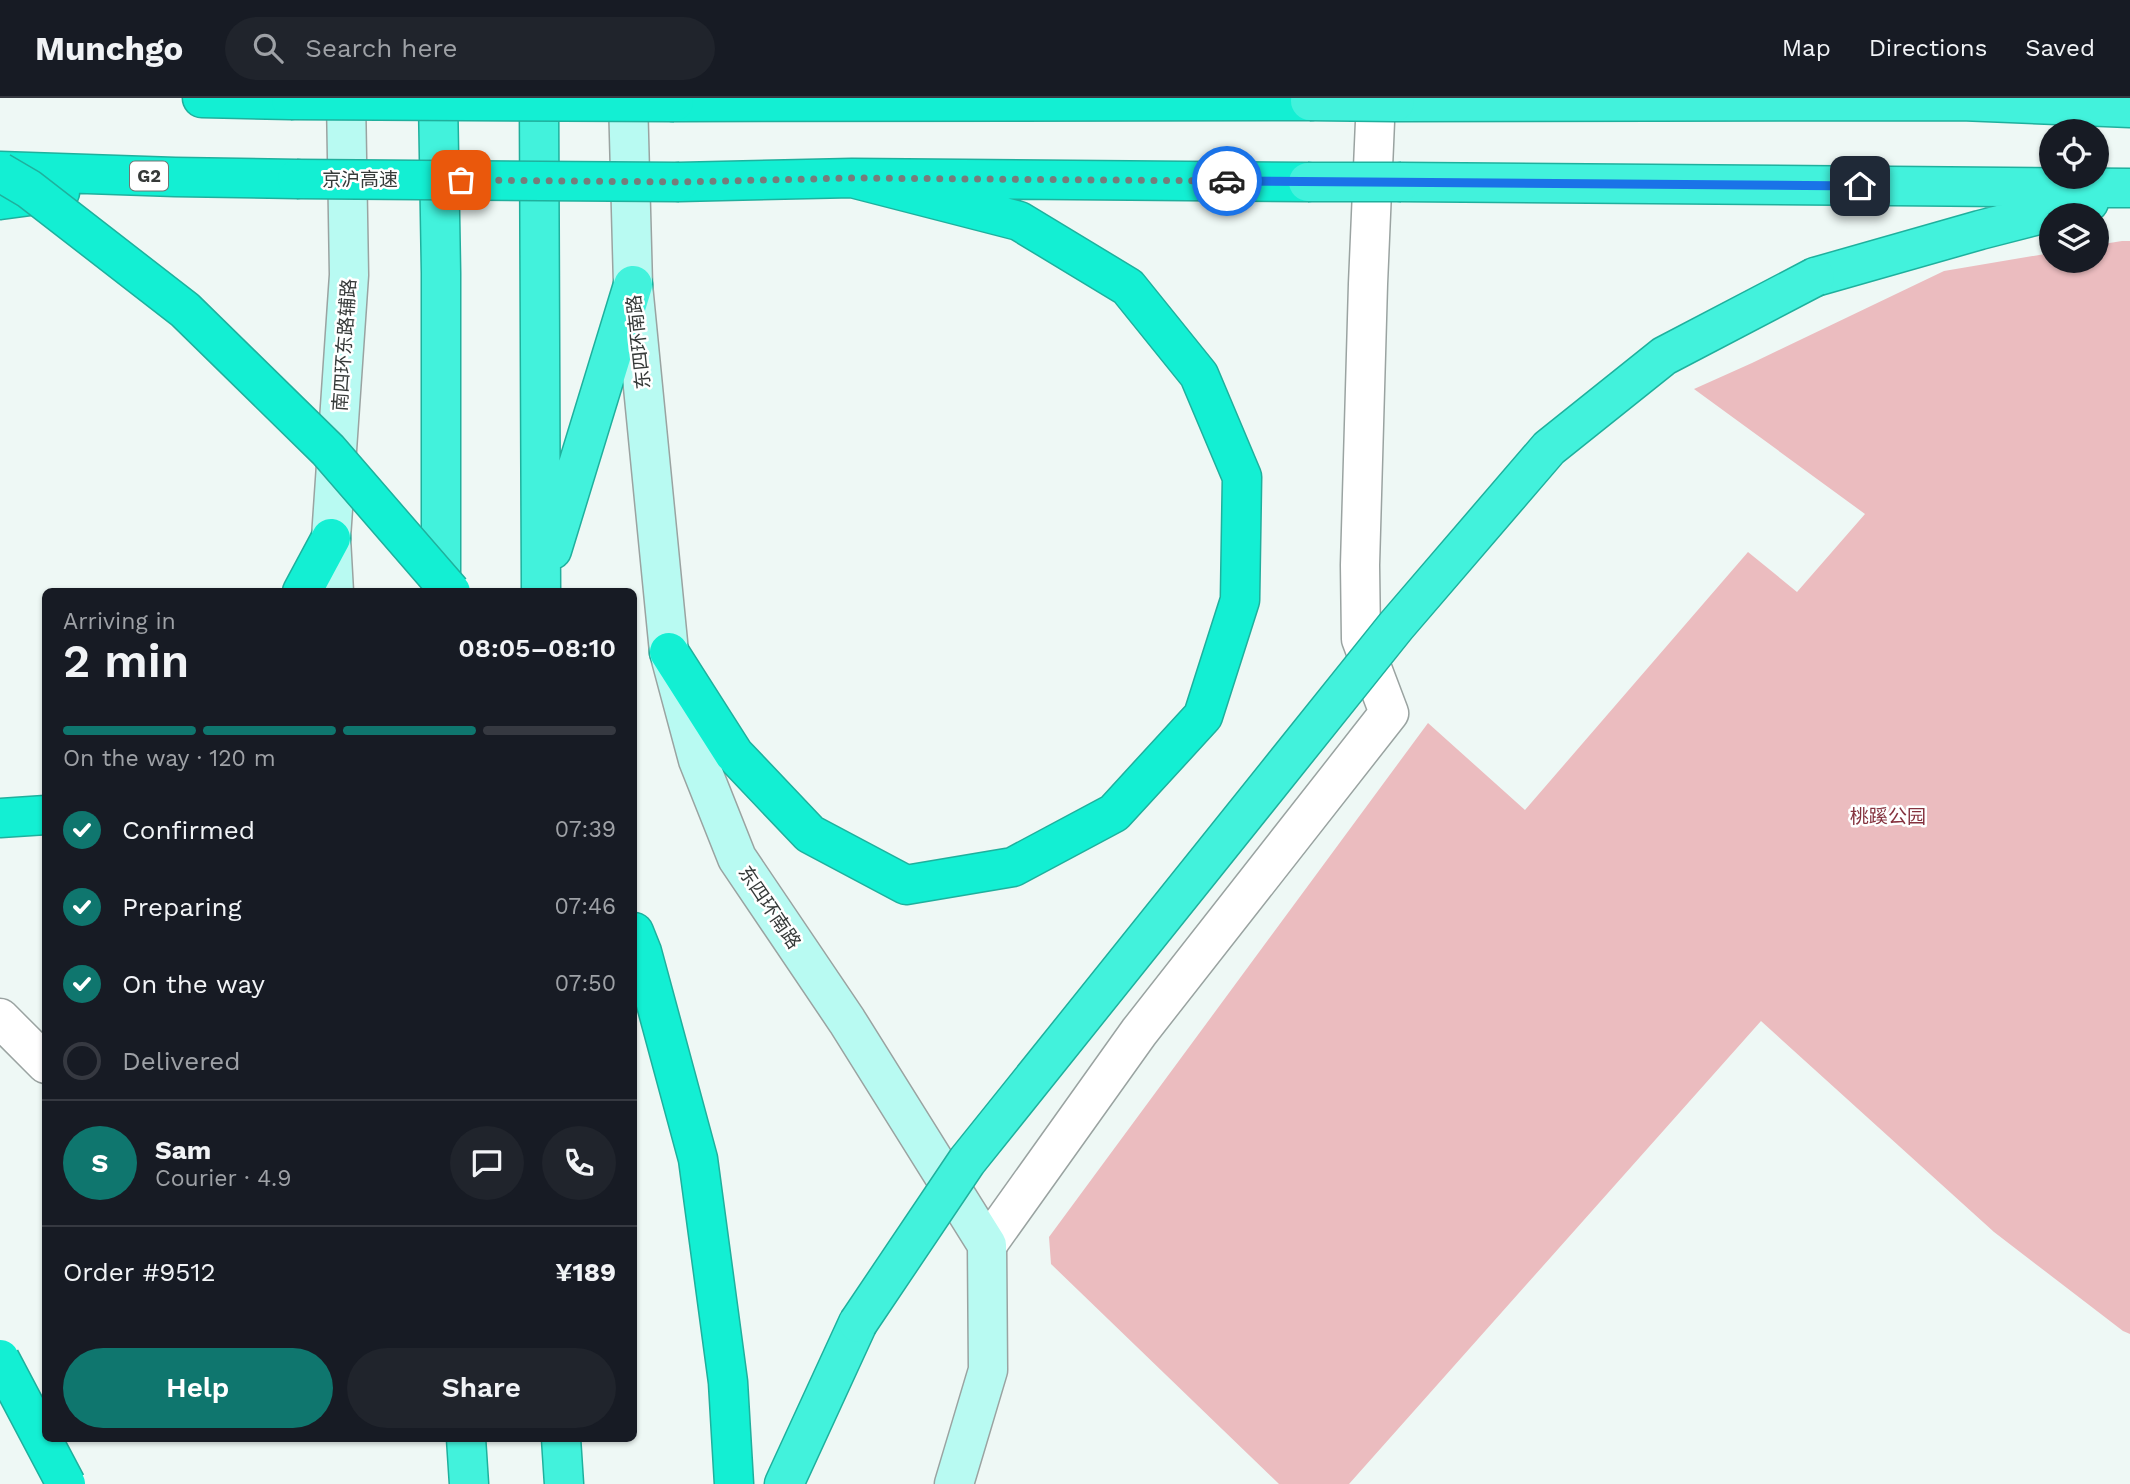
<!DOCTYPE html>
<meta charset="utf-8">
<style>
body{margin:0;font-family:"Work Sans","Noto Sans SC",sans-serif;background:#20242c;color:#f1f3f6;height:100vh;display:flex;flex-direction:column;font-size:26px;white-space:nowrap}
*{box-sizing:border-box;margin:0}
p{font-size:23px;color:#9ea1a6}
.icon{flex:none;width:38px;height:38px;fill:none;stroke:currentColor;stroke-width:2;stroke-linecap:round;stroke-linejoin:round}
.map{position:relative;flex:1;overflow:hidden}
.details{position:absolute;left:42px;top:490px;width:595px;height:854px;display:flex;flex-direction:column;background:#171b24;border-radius:10px;box-shadow:0 2px 5px #0004}
.details>*{flex:none}
.tools{position:absolute;left:2039px;top:21px;display:grid;gap:14px}
.tools a{display:grid;place-items:center;width:70px;height:70px;border-radius:50%;background:#171b24;box-shadow:0 2px 5px #0004;font-size:35px}
.pin{position:absolute;display:grid;place-items:center;width:60px;height:60px;color:#fff;margin:-30px;border-radius:14px;box-shadow:0 4px 10px #0006}
.courier{position:absolute;display:grid;place-items:center;width:70px;height:70px;margin:-35px;border:5px solid #1a73e8;border-radius:50%;background:#fff;color:#222;box-shadow:0 2px 9px #0007}
.overview em{font-style:normal;font-weight:600}
.overview div{display:flex;flex-direction:column-reverse}
.overview{display:flex;align-items:center;justify-content:space-between;height:119px;padding:0 21px}
h1{font-size:46px;font-weight:600;line-height:52px}
.bar{display:grid;grid-template-columns:repeat(4,1fr);gap:10px 7px;align-content:center;height:84px;padding:0 21px}
.bar i{height:9px;border-radius:5px;background:#363941}
.bar .on{background:#0f766e}
.bar p{grid-column:span 4}
.line{display:flex;align-items:center;gap:18px;padding:0 21px;border-top:2px solid #363941}
.line div{flex:1}
.round{display:grid;place-items:center;flex:none;width:74px;height:74px;border-radius:37px;background:#20242c}
ol{padding:0 21px;list-style:none}
li{display:flex;align-items:center;gap:21px;height:77px}
li p{margin-inline-start:auto}
li .icon{padding:7px;border-radius:50%;background:#0f766e;color:#fff;stroke-width:4}
li:last-child{color:#9ea1a6}
li i{width:38px;height:38px;border:4px solid #363941;border-radius:50%}
.action{display:flex;gap:14px;margin-top:auto;padding:14px 21px}
.action a{flex:1;height:80px;border-radius:42px;background:#0f766e;color:#fff;font-size:28px;font-weight:600;line-height:80px;text-align:center}
.action a+a{background:#20242c;color:#f1f3f6}
header{display:flex;align-items:center;gap:42px;box-sizing:border-box;height:98px;padding:0 35px;background:#171b24;border-bottom:2px solid #363941}
header strong{font-size:33px}
nav{display:flex;gap:38px;margin-inline-start:auto;font-size:24px}
.search{width:490px;height:63px;background:#20242c;display:flex;align-items:center;gap:18px;box-sizing:border-box;padding:0 24px;border-radius:38px;color:#9ea1a6;font-size:26px}
.map>svg:first-child{display:block}
.green{fill:#ebbcbf}
.lines{fill:none;stroke-linecap:round;stroke-linejoin:round}
.tertiary-casing{stroke:#9aa3a1;stroke-width:41}
.secondary-casing{stroke:#9aa3a1;stroke-width:41}
.trunk-casing{stroke:#1fb09d;stroke-width:41}
.motorway-casing{stroke:#1fb09d;stroke-width:41}
.tertiary{stroke:#fff;stroke-width:38}
.secondary{stroke:#b8faf2;stroke-width:38}
.trunk{stroke:#42f2dc;stroke-width:38}
.motorway{stroke:#13efd3;stroke-width:38}
.trunk-bridge-casing{stroke:#1fb09d;stroke-width:41;stroke-linecap:butt}
.motorway-bridge-casing{stroke:#1fb09d;stroke-width:41;stroke-linecap:butt}
.trunk-bridge{stroke:#42f2dc;stroke-width:38}
.motorway-bridge{stroke:#13efd3;stroke-width:38}
.done{stroke:#767c7b;stroke-width:7;stroke-dasharray:0 12.6}
.route{stroke:#1a73e8;stroke-width:9}
.labels{text-anchor:middle;stroke-width:5;stroke-linejoin:round;paint-order:stroke}
.shield{fill:#fff;stroke:#727574;stroke-width:2}
.shield-label{font-size:18px;font-weight:bold;fill:#363a39}
.street-label{font-size:19px;fill:#363a39;stroke:#fff}
.park-label{font-size:19px;fill:#85333f;stroke:#fff}
</style>
<header>
<strong>Munchgo</strong>
<div class="search"><svg class="icon" aria-label="search" viewBox="0 0 24 24"><circle cx="10" cy="10" r="6"/><path d="M15 15l6 6"/></svg>Search here</div>
<nav><a>Map</a><a>Directions</a><a>Saved</a></nav>
</header>
<div class="map">
<svg width="2130" height="1386" viewBox="0 0 2130 1386">
<rect width="100%" height="100%" fill="#eef8f5"/>
<path class="green" d="M2122,143H2130V1236L2123,1233L1994,1134L1761,923L1349,1386H1279L1051,1166L1049,1139L1428,625L1525,712L1748,454L1797,494L1865,416L1694,291L1752,265L1944,173L2051,155V163H2096L2097,147Z"/>
<g class="lines">
<defs>
<path id="tertiary" d="M0,920L46,966
M987,1147L1139,934L1389,615L1361,541L1360,467L1368,186L1376,0"/>
<path id="secondary" d="M628,0L633,187L669,554L698,662L737,760L847,923L987,1147L988,1272L954,1386
M334,494L331,440L349,177L346,0"/>
<path id="trunk" d="M438,0L441,175V494
M539,0L541,494
M1395,4L1961,3L2130,10
M1401,84L2130,90
M1815,179L1980,132L2089,104
M552,452L633,187
M466,1340L469,1386
M561,1340L564,1386
M784,1386L858,1225"/>
<path id="motorway" d="M202,0L291,2
M674,4L1310,3
M0,73L175,79L297,81
M679,84L852,80L1308,84
M0,102L60,94
M302,494L331,440
M669,554L734,656L810,736L906,787L1013,769L1114,715L1203,618L1240,502L1242,379L1199,277L1128,189L1019,123L852,80
M0,720L46,717
M634,834L642,854L698,1061L728,1284L734,1386"/>
</defs>
<use href="#tertiary" class="tertiary-casing"/>
<use href="#secondary" class="secondary-casing"/>
<use href="#trunk" class="trunk-casing"/>
<use href="#motorway" class="motorway-casing"/>
<use href="#tertiary" class="tertiary"/>
<use href="#secondary" class="secondary"/>
<use href="#trunk" class="trunk"/>
<use href="#motorway" class="motorway"/>
<defs>
<path id="trunk-bridge" d="M1310,3L1395,4
M1308,84H1401
M858,1225L967,1063L1396,528L1549,350L1664,258L1815,179"/>
<path id="motorway-bridge" d="M291,2L674,4
M0,74L29,91L185,212L328,352L451,494
M297,81L679,84
M0,1261L66,1386"/>
</defs>
<use href="#trunk-bridge" class="trunk-bridge-casing"/>
<use href="#motorway-bridge" class="motorway-bridge-casing"/>
<use href="#trunk-bridge" class="trunk-bridge"/>
<use href="#motorway-bridge" class="motorway-bridge"/>
</g>
<g class="lines">
<path class="done" d="M461,82L679,84L852,80L1227,83"/>
<path class="route" d="M1227,83L1860,88"/>
</g>
<g class="labels">
<rect class="shield" x="130" y="63.5" width="38" height="29" rx="5"/>
<g class="shield-label">
<text x="149" y="84">G2</text>
</g>
<g class="street-label">
<text x="360" y="88">京沪高速</text>
<text transform="translate(638 244) rotate(-96)" y="7">东四环南路</text>
<text transform="translate(344 247) rotate(-86)" y="7">南四环东路辅路</text>
<text transform="translate(770 809) rotate(56)" y="7">东四环南路</text>
</g>
<g class="park-label">
<text x="1888" y="725">桃蹊公园</text>
</g>
</g>
</svg>
<div class="tools">
<a><svg class="icon" aria-label="locate" viewBox="0 0 24 24"><circle cx="12" cy="12" r="6"/><path d="M12 2v4M12 18v4M2 12h4M18 12h4"/></svg></a>
<a><svg class="icon" aria-label="layers" viewBox="0 0 24 24"><path d="M12 4l9 5-9 5-9-5zM3 14l9 5 9-5"/></svg></a>
</div>
<div class="pin" style="left:461px;top:82px;background:#ea580c"><svg class="icon" aria-label="bag" viewBox="0 0 24 24"><path d="M5 8h14l-1 12H6zM9 8a3 3 0 0 1 6 0"/></svg></div>
<div class="pin" style="left:1860px;top:88px;background:#1f2937"><svg class="icon" aria-label="home" viewBox="0 0 24 24"><path d="M3 11l9-7 9 7M6 9v11h12V9"/></svg></div>
<div class="courier" style="left:1227px;top:83px"><svg class="icon" aria-label="car" viewBox="0 0 24 24"><path d="M5 17H2v-5l4-1 3-4h7l3 4 3 1v5h-3M9 17h6M6 11h13"/><circle cx="7" cy="17" r="2"/><circle cx="17" cy="17" r="2"/></svg></div>
<section class="details">
<div class="overview"><div><h1>2 min</h1><p>Arriving in</p></div><em>08:05–08:10</em></div>
<div class="bar"><i class="on"></i><i class="on"></i><i class="on"></i><i></i><p>On the way · 120 m</p></div>
<ol>
<li><svg class="icon" aria-label="check" viewBox="0 0 24 24"><path d="M5 12l5 5 9-10"/></svg>Confirmed<p>07:39</p></li>
<li><svg class="icon" aria-label="check" viewBox="0 0 24 24"><path d="M5 12l5 5 9-10"/></svg>Preparing<p>07:46</p></li>
<li><svg class="icon" aria-label="check" viewBox="0 0 24 24"><path d="M5 12l5 5 9-10"/></svg>On the way<p>07:50</p></li>
<li><i></i>Delivered</li>
</ol>
<div class="line" style="height:126px"><b class="round" style="background:#0f766e;color:#fff">S</b><div><b>Sam</b><p>Courier · 4.9</p></div><a class="round"><svg class="icon" aria-label="chat" viewBox="0 0 24 24"><path d="M4 5h16v11H9l-5 4z"/></svg></a><a class="round"><svg class="icon" aria-label="phone" viewBox="0 0 24 24"><path d="M5 4h4l2 5-3 2q2 4 5 5l2-3 5 2v4C11 20 4 13 5 4z"/></svg></a></div>
<div class="line" style="height:91px"><div>Order #9512</div><b>¥189</b></div>
<div class="action"><a>Help</a><a>Share</a></div>
</section>
</div>
